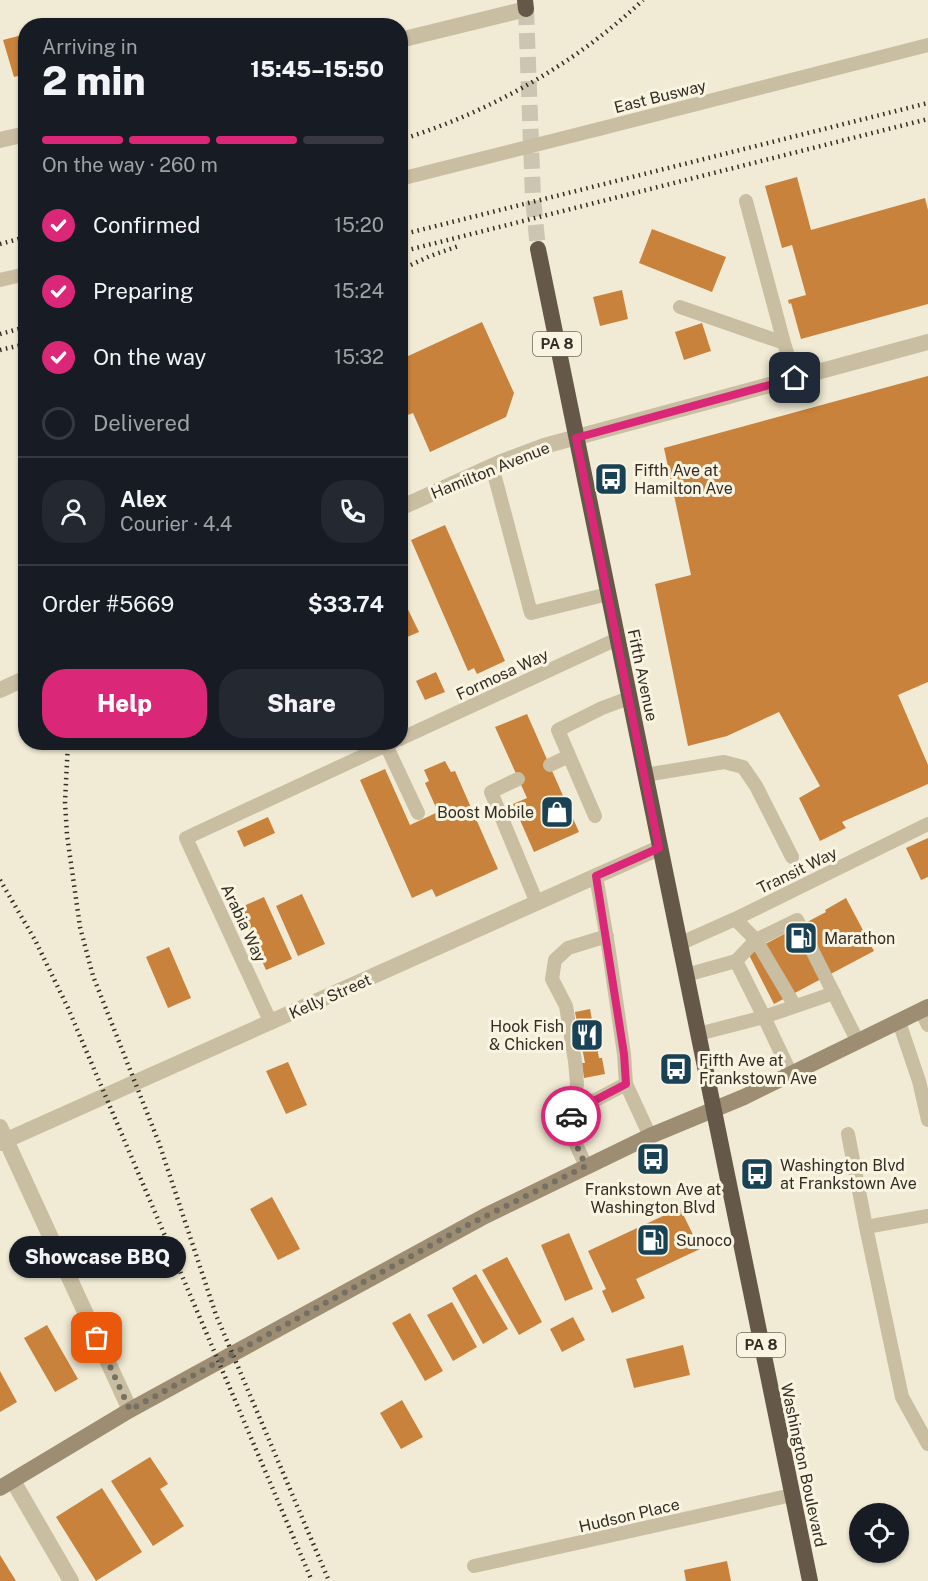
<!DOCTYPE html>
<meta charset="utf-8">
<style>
body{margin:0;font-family:"Public Sans",sans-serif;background:#242831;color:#f1f3f6;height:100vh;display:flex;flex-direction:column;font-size:22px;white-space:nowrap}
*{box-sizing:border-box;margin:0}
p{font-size:20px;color:#9ea1a6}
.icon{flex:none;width:33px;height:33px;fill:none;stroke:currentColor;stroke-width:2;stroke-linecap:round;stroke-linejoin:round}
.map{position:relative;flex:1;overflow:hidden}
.sheet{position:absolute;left:18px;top:18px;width:390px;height:732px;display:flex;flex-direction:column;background:#171b24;border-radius:24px;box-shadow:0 2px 4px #0004}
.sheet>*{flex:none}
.controls{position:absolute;left:849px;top:1503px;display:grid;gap:12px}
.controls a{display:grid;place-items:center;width:60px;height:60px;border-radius:50%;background:#171b24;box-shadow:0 2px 4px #0004;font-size:30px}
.pin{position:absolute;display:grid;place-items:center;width:51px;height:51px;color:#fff;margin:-26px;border-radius:12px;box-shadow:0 3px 9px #0006}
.courier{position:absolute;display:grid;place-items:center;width:60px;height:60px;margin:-30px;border:4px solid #db2777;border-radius:50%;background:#fff;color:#222;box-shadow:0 2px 8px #0007}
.bubble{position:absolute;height:42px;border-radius:21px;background:#171b24;box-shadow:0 2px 4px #0004;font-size:20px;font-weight:800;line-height:42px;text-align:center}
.headline em{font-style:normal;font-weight:800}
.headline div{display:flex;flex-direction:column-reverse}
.headline{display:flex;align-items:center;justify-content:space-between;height:102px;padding:0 24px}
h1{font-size:39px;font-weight:800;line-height:45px}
.bar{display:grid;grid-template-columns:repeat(4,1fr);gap:9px 6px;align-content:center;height:72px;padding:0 24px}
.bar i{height:8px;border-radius:4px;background:#363941}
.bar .on{background:#db2777}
.bar p{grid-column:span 4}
.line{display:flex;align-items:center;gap:15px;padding:0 24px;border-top:2px solid #363941}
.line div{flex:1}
.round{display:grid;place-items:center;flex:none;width:63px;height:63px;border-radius:24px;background:#242831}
ol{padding:0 24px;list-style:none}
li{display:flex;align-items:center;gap:18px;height:66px}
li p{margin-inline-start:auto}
li .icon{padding:6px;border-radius:50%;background:#db2777;color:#fff;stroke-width:4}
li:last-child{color:#9ea1a6}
li i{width:33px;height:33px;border:3px solid #363941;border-radius:50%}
.button{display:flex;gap:12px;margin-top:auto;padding:12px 24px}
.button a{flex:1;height:69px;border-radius:24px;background:#db2777;color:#fff;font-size:24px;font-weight:800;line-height:69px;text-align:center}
.button a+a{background:#242831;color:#f1f3f6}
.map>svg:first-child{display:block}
.building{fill:#c9823b}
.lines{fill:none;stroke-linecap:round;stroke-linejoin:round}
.trunk-tunnel{stroke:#cbc5b2;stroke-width:16;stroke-dasharray:16 8;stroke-linecap:butt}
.service{stroke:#c9bea2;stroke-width:14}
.minor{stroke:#c9bea2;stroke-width:16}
.secondary{stroke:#9c8d73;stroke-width:16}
.trunk{stroke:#655848;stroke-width:16}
.rail{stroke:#332d24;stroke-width:4.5;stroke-dasharray:1.5 4.5;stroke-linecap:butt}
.service-bridge{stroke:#c9bea2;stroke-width:14}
.done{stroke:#767062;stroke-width:6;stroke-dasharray:0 10.8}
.route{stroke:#db2777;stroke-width:8}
.labels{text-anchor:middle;stroke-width:6;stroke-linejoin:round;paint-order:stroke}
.shield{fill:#f9f4e1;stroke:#6e695d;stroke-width:1.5}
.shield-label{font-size:15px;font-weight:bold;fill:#332d24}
.street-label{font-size:16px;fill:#332d24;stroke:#f9f4e1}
.poi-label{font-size:16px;fill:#332d24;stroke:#f9f4e1;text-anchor:start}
</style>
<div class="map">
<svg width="928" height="1581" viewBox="0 0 928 1581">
<rect width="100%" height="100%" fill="#f1ebd5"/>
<path class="building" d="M26,34V74L14,77L3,40Z
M797,177L811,230L925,198L928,210V304L801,339L791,303L789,304L788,300L806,295L792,245L782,248L765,186Z
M652,229L726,257L712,292L639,263Z
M622,290L628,319L600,326L593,297Z
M482,322L514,393L506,417L430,452L413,413L400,418V345L406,357Z
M702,323L711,351L684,360L675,332Z
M928,376V682L898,695L928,765V784L842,822L846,828L820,841L799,798L820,786L779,712L727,736L688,746L655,584L691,575L664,448Z
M445,525L505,661L477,674L474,668L468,671L411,540Z
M400,593L419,632L400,640Z
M436,672L445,692L425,700L416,681Z
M527,714L579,832L534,852L513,804L527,798L495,727Z
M322,742H341L326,750Z
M445,761L451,772L455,771L498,869L436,897L432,889L412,898L360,780L385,769L410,825L438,812L425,783L429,781L424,770Z
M268,817L275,833L244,847L237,831Z
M928,838V877L921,880L906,848Z
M302,894L325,944L298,956L276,906Z
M264,897L292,959L266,970L239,908Z
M846,898L874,951L774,1004L748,953L826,912L825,910Z
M169,947L191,998L168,1008L146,957Z
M590,1009L599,1058H602L605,1074L584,1078L582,1063H585L575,1012Z
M288,1062L307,1105L286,1114L266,1071Z
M272,1197L300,1249L278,1260L250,1209Z
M680,1208L700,1249L636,1279L645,1298L612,1313L602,1291L606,1289L588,1251Z
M569,1233L593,1289L565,1301L541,1245Z
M507,1257L542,1322L519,1335L482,1270Z
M476,1274L508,1329L483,1344L452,1288Z
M452,1302L477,1347L453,1361L427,1315Z
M410,1313L443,1371L425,1381L392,1323Z
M573,1317L585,1340L562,1352L550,1329Z
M47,1325L78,1379L55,1392L24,1338Z
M683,1345L690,1375L634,1388L626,1359Z
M0,1371L17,1402L0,1412Z
M402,1400L423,1437L401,1449L380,1413Z
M150,1457L168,1484L160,1489L184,1526L153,1546L111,1481Z
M102,1488L142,1552L96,1581L56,1517Z
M0,1555L16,1581H0Z
M727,1561L731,1581H686L684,1570Z"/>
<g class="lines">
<path class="trunk-tunnel" d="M526,9L533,198L538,249"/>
<path class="service" d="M599,129L928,45
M746,201L784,343L795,378
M0,280L26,274
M680,307L784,343
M492,466L531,613L608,594
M400,739L617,639
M386,745L418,813
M550,765L569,756
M645,775L724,762L743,767L756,786L792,857
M518,779L491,792L537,903
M595,816L558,730L602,708L629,698
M596,876L608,945L624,1054L626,1084L650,1136
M735,919L756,940L795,1006
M679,944L735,919L928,824
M736,961L764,1017L834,993
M686,975L736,961L756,940L797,920L858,1042
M921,1011L928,1025
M899,1022L919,1081L928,1120
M271,1023L186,838L393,742
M698,1034L764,1017L791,1074
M570,1116L577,1084L575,1061L566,1006L552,979L555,960L568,948L607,936
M848,1134L866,1227
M586,1166L574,1140L570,1116L584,1106L626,1084
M928,1216L866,1227L902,1397L928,1444
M474,1566L792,1495"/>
<path class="minor" d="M400,40L526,9
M0,140L26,134
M400,508L499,463L544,446L928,342
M0,690L26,678
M0,1127L130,1410
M0,1143L659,848
M13,1481L71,1581"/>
<path class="secondary" d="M0,1488L130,1410L485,1216L650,1136L744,1097L928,1007"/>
<path class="trunk" d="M525,0L526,9
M538,249L810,1581"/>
<path class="rail" d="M400,140C490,112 575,64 643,0
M400,235L928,103
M0,244L26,237
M400,252L928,119
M400,270L430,256L461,245
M0,334L26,327
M0,350L26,344
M68,742L65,802L67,835L80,927L93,976L159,1143L216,1315L329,1581
M0,880L35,940L68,1008L312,1581"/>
<path class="service-bridge" d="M400,179L599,129"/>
</g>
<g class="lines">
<path class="done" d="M97,1338L130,1410L468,1225L586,1166L574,1140L571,1116"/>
<path class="route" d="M571,1116L584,1106L626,1084L624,1054L596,876L659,848L576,438L795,378"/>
</g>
<defs>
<symbol id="bus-square" viewBox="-11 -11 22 22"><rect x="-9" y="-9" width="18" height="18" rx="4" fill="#194255" stroke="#f9f4e1"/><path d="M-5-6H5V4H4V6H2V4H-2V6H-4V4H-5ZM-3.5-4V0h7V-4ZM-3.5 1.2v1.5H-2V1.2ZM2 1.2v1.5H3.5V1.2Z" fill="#fff"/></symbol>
<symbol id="shop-square" viewBox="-11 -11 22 22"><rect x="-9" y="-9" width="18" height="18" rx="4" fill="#194255" stroke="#f9f4e1"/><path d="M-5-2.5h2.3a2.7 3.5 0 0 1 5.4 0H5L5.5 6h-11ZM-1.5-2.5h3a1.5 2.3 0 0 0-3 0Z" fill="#fff"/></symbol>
<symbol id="fuel-square" viewBox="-11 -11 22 22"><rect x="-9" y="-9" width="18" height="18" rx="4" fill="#194255" stroke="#f9f4e1"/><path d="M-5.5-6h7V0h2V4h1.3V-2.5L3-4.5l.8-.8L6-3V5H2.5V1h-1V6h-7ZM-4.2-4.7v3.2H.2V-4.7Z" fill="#fff"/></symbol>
<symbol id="restaurant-square" viewBox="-11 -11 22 22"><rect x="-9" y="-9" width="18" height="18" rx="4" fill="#194255" stroke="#f9f4e1"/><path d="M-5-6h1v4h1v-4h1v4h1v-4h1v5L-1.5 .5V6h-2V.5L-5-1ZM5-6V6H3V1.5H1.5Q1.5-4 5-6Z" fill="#fff"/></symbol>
</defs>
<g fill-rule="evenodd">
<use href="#bus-square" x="592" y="460" width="38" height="38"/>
<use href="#shop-square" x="538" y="793" width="38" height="38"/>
<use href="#fuel-square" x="782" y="919" width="38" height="38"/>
<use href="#restaurant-square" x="568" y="1016" width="38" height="38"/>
<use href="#bus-square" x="657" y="1050" width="38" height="38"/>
<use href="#bus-square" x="634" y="1140" width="38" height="38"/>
<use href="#bus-square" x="738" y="1155" width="38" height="38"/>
<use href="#fuel-square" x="634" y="1221" width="38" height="38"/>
</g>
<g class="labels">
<g class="shield">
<rect x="533" y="332" width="48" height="24" rx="4.5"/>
<rect x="737" y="1333" width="48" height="24" rx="4.5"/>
</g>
<g class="shield-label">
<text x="557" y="349">PA 8</text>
<text x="761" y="1350">PA 8</text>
</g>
<g class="street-label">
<text transform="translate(660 96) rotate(-14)" y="6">East Busway</text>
<text transform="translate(490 470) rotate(-22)" y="6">Hamilton Avenue</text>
<text transform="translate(502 674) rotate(-25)" y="6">Formosa Way</text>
<text transform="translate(643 675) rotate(78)" y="6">Fifth Avenue</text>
<text transform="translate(797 870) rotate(-26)" y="6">Transit Way</text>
<text transform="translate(244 923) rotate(65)" y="6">Arabia Way</text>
<text transform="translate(330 996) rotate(-24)" y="6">Kelly Street</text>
<text transform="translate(804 1465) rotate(78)" y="6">Washington Boulevard</text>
<text transform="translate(629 1515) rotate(-13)" y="6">Hudson Place</text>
</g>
<g class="poi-label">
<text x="634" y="476">Fifth Ave at<tspan x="634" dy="18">Hamilton Ave</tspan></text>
<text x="534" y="818" text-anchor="end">Boost Mobile</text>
<text x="824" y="944">Marathon</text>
<text x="564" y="1032" text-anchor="end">Hook Fish<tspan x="564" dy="18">&amp; Chicken</tspan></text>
<text x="699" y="1066">Fifth Ave at<tspan x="699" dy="18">Frankstown Ave</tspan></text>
<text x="780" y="1171">Washington Blvd<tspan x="780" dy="18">at Frankstown Ave</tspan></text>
<text x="653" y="1195" text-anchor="middle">Frankstown Ave at<tspan x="653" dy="18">Washington Blvd</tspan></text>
<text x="676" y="1246">Sunoco</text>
</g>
</g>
</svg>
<div class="controls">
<a><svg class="icon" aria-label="locate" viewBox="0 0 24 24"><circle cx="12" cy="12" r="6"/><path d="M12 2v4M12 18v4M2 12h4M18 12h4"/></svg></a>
</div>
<div class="pin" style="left:97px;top:1338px;background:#ea580c"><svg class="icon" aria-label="bag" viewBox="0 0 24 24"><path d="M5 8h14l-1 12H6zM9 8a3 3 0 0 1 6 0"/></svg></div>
<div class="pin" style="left:795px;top:378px;background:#1f2937"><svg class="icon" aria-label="home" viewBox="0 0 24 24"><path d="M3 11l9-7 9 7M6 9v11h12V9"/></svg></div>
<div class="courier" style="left:571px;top:1116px"><svg class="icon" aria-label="car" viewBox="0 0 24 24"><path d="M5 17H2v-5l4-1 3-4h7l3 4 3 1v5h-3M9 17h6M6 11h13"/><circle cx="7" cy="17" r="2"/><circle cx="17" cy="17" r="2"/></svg></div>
<div class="bubble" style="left:9px;top:1236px;width:177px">Showcase BBQ</div>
<section class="sheet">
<div class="headline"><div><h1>2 min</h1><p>Arriving in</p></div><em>15:45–15:50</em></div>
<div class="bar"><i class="on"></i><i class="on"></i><i class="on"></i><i></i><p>On the way · 260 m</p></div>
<ol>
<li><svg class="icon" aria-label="check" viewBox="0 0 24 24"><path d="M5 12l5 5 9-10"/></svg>Confirmed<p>15:20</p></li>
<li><svg class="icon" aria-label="check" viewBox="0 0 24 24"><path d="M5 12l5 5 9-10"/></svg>Preparing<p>15:24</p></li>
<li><svg class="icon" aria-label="check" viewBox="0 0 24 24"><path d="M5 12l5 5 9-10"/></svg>On the way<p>15:32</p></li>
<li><i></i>Delivered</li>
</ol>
<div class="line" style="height:108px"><a class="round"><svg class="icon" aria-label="person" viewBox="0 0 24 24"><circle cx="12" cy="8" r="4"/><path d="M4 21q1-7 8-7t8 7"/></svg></a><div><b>Alex</b><p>Courier · 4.4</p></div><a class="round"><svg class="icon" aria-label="phone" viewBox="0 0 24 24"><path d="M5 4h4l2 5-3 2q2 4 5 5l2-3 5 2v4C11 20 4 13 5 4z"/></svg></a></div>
<div class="line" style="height:78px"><div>Order #5669</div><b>$33.74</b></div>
<div class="button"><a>Help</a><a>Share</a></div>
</section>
</div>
